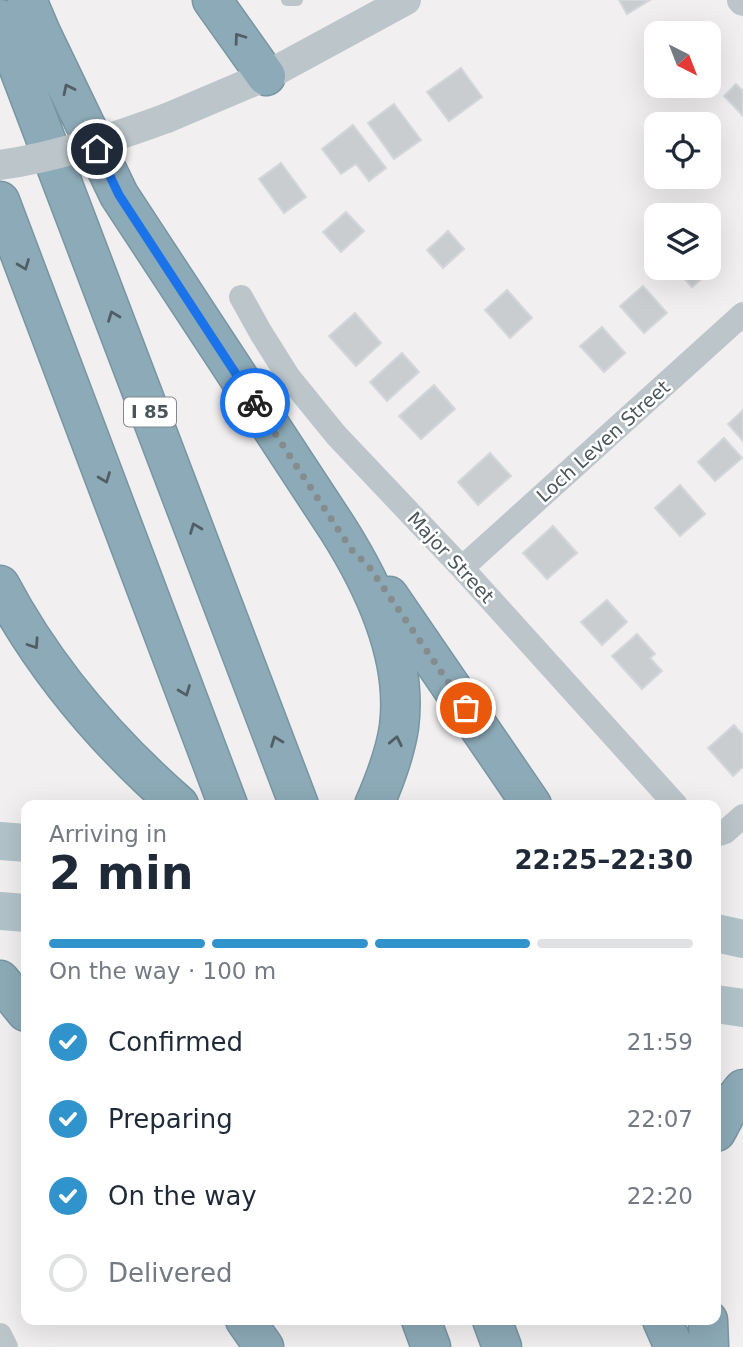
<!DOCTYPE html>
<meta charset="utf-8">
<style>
body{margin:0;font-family:"DejaVu Sans",sans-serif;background:#f2f2f3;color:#1f2937;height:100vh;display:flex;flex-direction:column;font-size:26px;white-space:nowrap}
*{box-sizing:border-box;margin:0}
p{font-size:23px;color:#747a83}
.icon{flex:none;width:38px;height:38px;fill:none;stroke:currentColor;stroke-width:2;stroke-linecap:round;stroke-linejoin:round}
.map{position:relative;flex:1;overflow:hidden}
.side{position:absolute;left:21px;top:800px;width:700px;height:525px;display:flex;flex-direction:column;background:#fff;border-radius:14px;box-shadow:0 7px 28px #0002}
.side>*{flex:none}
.needle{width:46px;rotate:138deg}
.fabs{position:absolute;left:644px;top:21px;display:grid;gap:14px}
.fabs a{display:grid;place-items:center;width:77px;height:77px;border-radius:14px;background:#fff;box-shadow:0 7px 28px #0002;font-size:35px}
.pin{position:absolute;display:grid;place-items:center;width:60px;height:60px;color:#fff;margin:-30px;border:4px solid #fff;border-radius:50%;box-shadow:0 2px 7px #0007}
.courier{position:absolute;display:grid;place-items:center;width:70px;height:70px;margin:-35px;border:5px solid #1a73e8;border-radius:50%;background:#fff;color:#222;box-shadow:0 2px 9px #0007}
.summary em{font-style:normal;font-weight:700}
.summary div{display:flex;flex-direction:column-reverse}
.summary{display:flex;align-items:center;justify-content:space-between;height:119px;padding:0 28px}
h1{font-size:46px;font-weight:700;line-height:52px}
.bar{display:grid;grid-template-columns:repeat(4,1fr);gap:10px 7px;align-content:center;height:84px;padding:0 28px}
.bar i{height:9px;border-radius:5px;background:#e0e1e3}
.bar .on{background:#3093cb}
.bar p{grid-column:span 4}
ol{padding:0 28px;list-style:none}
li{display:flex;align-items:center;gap:21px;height:77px}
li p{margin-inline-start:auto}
li .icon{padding:7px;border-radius:50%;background:#3093cb;color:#fff;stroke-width:4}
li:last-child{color:#747a83}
li i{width:38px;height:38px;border:4px solid #e0e1e3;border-radius:50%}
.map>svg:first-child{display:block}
.building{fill:#cacdd0;stroke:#d4d7da;stroke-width:2}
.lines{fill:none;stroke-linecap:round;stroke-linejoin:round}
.motorway-casing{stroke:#7895a3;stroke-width:41}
.service{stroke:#bcc6ca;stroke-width:12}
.minor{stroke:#bcc6ca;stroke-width:24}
.tertiary{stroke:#bcc6ca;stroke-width:30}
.primary{stroke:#b2c3ca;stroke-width:38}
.motorway{stroke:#8daab8;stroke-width:38}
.tertiary-bridge{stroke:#bcc6ca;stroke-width:30}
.oneway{stroke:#515e63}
.done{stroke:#848c8e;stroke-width:7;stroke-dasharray:0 12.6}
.route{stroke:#1a73e8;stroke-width:9}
.labels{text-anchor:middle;stroke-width:5;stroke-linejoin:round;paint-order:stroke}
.shield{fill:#fff;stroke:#80898c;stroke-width:2}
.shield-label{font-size:18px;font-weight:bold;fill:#4a565a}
.street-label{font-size:19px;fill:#4a565a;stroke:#fff}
</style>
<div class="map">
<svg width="743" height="1347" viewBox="0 0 743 1347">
<rect width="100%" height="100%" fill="#f1eff0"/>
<path class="building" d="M619,0H650L627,14Z
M461,68L482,97L449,121L427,92Z
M736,84L743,91V116L724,96Z
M394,104L421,140L394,159L368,123Z
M353,125L386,168L369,181L356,164L341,174L322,149Z
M281,163L306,197L284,213L259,179Z
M346,212L364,231L341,252L323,232Z
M448,231L464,249L443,268L427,250Z
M709,259L715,267L692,287L675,268H709Z
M643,286L667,313L644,333L620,306Z
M507,290L532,318L510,338L485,310Z
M355,313L381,343L356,366L329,336Z
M602,327L625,353L604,372L580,346Z
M402,353L419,372L387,401L370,382Z
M434,385L455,409L421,439L399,416Z
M743,410V441L728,424Z
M724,438L742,458L715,481L698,462Z
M490,453L511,476L478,505L458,482Z
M680,485L705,514L680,536L655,508Z
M553,526L577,553L547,579L523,553Z
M607,600L627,622L602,645L581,622Z
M637,634L655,654L650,658L662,671L642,689L612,656Z
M734,725L743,735V767L733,776L708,748Z"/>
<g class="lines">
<defs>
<path id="motorway" d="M27,0L42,35L119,195L338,529C374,586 408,657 399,727C395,754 385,780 374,805
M212,0L266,76
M0,19L299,805
M0,201L228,805
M0,585C45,670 107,742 179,805
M389,596L532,805
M0,980L26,1012
M716,1132L731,1104L743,1089
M245,1320L264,1347
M421,1320L431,1347
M492,1320L502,1347
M662,1320L674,1347
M708,1320L709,1347"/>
</defs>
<use href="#motorway" class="motorway-casing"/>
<path class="service" d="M287,0H297"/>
<path class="minor" d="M241,297L261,333L288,376L336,435L462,568L676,805
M462,568L743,314
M716,835L725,832L743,816
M0,1335L6,1347"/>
<path class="tertiary" d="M742,0L743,1
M167,118L266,76L406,0"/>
<path class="primary" d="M0,841L26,843
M0,911L26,913
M716,933L743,939
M716,1004L743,1008"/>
<use href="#motorway" class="motorway"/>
<path class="tertiary-bridge" d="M0,165C57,157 112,138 167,118"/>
</g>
<defs><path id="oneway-chevron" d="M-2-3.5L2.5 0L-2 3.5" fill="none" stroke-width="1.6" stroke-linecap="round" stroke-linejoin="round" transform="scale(1.75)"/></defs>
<g class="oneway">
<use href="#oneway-chevron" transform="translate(239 38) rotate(-126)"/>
<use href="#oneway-chevron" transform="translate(68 89) rotate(-116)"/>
<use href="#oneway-chevron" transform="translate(24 265) rotate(69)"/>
<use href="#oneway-chevron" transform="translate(113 316) rotate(-111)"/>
<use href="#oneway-chevron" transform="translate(105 478) rotate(69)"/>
<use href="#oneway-chevron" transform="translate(195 528) rotate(-111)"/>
<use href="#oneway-chevron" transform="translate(34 644) rotate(56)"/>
<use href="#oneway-chevron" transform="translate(185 691) rotate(69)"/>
<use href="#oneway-chevron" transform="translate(276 741) rotate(-111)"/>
<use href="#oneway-chevron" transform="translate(396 741) rotate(-78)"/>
</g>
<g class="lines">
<path class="done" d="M255,403L351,549L370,568L466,708"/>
<path class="route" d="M97,149L119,195L255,403"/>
</g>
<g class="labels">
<rect class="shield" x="124" y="397.5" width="52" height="29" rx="5"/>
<g class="shield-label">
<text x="150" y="418">I 85</text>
</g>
<g class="street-label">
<text transform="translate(603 441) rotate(-42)" y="7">Loch Leven Street</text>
<text transform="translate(451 557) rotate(47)" y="7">Major Street</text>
</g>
</g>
</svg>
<div class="fabs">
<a><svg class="needle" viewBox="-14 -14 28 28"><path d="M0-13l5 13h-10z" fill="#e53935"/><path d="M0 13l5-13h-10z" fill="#747a83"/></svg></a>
<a><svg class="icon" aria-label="locate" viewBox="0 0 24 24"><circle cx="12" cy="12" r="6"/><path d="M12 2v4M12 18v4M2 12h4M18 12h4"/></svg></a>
<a><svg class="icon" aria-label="layers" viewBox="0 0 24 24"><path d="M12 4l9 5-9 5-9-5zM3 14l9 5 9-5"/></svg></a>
</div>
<div class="pin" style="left:466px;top:708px;background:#ea580c"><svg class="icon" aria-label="bag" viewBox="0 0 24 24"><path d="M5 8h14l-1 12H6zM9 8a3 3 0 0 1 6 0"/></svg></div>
<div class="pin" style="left:97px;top:149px;background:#1f2937"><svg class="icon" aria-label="home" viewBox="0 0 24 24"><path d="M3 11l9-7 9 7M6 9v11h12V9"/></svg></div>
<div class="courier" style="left:255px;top:403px"><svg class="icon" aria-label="bike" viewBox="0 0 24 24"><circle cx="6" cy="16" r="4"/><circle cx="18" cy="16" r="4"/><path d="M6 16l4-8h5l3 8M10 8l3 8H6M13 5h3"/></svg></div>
<section class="side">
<div class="summary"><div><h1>2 min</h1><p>Arriving in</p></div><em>22:25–22:30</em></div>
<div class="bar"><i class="on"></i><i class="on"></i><i class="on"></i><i></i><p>On the way · 100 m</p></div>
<ol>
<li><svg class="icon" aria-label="check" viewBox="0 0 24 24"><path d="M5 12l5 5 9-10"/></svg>Confirmed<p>21:59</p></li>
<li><svg class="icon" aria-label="check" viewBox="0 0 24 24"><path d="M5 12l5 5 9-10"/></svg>Preparing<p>22:07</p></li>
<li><svg class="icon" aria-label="check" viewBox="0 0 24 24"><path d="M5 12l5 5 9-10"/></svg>On the way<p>22:20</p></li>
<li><i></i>Delivered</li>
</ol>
</section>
</div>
